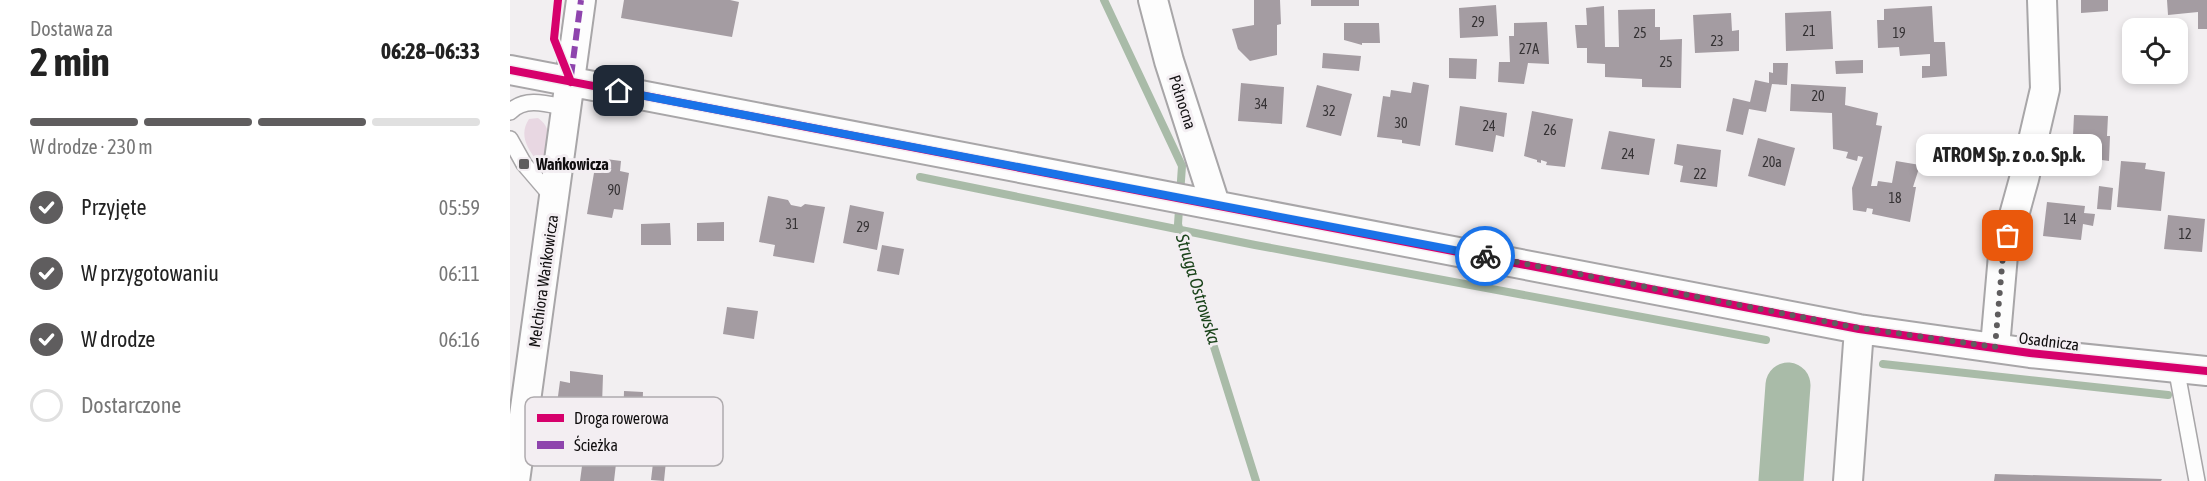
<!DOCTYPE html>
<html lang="pl">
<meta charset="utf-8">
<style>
body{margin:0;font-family:"Asap Condensed",sans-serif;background:#f6f6f6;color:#222;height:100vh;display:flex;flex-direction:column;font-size:22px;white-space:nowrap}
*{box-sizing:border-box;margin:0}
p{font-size:20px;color:#767676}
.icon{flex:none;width:33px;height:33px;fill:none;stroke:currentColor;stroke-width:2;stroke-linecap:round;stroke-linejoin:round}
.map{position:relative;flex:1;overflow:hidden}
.details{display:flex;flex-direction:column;background:#fff;width:510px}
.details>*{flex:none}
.tools{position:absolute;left:1612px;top:18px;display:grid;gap:12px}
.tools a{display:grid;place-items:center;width:66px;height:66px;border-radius:12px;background:#fff;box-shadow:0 3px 9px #0003;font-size:30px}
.pin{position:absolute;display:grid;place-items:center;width:51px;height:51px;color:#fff;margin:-26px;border-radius:12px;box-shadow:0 3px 9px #0006}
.courier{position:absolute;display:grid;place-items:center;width:60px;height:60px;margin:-30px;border:4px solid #1a73e8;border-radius:50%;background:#fff;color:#222;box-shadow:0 2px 8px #0007}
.bubble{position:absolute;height:42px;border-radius:12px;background:#fff;box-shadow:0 3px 9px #0003;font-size:20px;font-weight:700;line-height:42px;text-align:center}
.summary em{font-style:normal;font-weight:700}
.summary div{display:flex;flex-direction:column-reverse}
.summary{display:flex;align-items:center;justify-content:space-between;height:102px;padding:0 30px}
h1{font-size:39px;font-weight:700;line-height:45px}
.bar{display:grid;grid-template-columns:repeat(4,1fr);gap:9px 6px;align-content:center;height:72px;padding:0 30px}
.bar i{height:8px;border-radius:4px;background:#e0e0e0}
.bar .selected{background:#5f5d5e}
.bar p{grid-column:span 4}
ol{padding:0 30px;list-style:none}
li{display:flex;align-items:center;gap:18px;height:66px}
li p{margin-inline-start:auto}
li .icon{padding:6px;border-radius:50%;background:#5f5d5e;color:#fff;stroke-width:4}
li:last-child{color:#767676}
li i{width:33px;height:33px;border:3px solid #e0e0e0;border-radius:50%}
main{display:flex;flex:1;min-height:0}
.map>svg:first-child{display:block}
.green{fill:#e8d7e2}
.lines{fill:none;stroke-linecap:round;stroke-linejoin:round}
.stream{stroke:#a9bba8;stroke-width:8}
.river{stroke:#a9bba8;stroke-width:45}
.building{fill:#a49ca2}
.service-casing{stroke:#a8a6a8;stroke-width:18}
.minor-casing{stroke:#a8a6a8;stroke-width:32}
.service{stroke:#fdfdfd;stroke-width:15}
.minor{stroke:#fdfdfd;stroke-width:28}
.quiet{stroke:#8e44ad;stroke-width:6;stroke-dasharray:12 6;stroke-linecap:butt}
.cycleway-casing{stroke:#f3eef2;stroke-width:11}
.cycleway{stroke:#d6006c;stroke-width:8}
.done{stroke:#5f5d5e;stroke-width:6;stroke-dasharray:0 10.8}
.route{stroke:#1a73e8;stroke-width:8}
.poi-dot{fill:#5f5d5e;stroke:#f3eef2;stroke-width:2}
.labels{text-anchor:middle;stroke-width:6;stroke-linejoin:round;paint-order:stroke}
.number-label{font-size:14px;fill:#353234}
.street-label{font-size:16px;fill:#100e0f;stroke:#f3eef2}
.poi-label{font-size:16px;font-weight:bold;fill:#100e0f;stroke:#f3eef2;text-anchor:start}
.water-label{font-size:18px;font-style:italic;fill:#1b441b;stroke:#f3eef2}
.key{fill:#f3eef2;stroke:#afabae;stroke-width:1.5}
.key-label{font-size:16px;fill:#100e0f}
</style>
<main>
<section class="details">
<div class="summary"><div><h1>2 min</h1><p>Dostawa za</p></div><em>06:28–06:33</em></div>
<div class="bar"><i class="selected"></i><i class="selected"></i><i class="selected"></i><i></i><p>W drodze · 230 m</p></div>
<ol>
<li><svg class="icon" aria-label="check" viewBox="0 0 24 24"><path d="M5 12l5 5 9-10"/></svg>Przyjęte<p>05:59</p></li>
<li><svg class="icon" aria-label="check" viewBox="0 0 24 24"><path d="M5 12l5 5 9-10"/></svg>W przygotowaniu<p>06:11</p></li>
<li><svg class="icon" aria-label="check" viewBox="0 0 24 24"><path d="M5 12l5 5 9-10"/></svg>W drodze<p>06:16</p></li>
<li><i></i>Dostarczone</li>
</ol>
</section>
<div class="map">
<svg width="1697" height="481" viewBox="0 0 1697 481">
<rect width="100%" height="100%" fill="#f2eff1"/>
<path class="green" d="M28,118C46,130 37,153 35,171C23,155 6,139 19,119Z"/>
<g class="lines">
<path class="stream" d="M594,0L672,166L668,224L679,267L746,481
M410,177L745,245L1256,340
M1373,364L1658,395"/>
<path class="river" d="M1271,481L1278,385"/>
</g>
<path class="building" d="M114,0H220L229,2L222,37L111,18Z
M744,0H770L771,24L767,25V55L740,61L728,49L722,29L744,25Z
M801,0H849V6H801Z
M1571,0H1598V11L1571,13Z
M1657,0H1697V29H1688V12L1658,15Z
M986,5L988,36L950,38L949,8Z
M1094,6L1095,47H1109L1108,10L1145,9V27H1150V40L1172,39L1171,88L1132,87V79L1095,77V64L1077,63V48H1067L1065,25H1077L1076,8Z
M1422,6L1424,42H1435L1437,76L1412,78V66H1420V54L1390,56L1389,47L1368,48L1367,20H1374V9Z
M1321,11L1323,49L1276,51L1275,13Z
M1221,13L1222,31L1229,30V51L1185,53L1183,15Z
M1037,22L1039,64L1018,63L1014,84L988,82L989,62H1000L999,36H1004V23Z
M834,23H869L870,43H852V45L834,40Z
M813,53L851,56L849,71L812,68Z
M939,58L967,59L966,79L939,78Z
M1353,60V73L1326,74L1325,61Z
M1263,63H1278L1277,85L1262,84L1256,112L1239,109L1233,135L1216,131L1223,98L1240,102L1245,80L1259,83V72L1263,73Z
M903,82L919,85L910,146L892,143V140L867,137L873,96L880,97L881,90L901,93Z
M731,83L774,87L772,124L728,121Z
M1281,84L1336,87L1335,105L1368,113L1366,125L1372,126L1361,186H1367L1368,181L1382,183L1386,161L1410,165L1403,187H1406L1400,222L1362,214L1363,209L1357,208L1356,212L1343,210L1342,188L1353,157L1348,156L1347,161L1336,158L1338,152L1323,149L1322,113L1280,111Z
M807,85L842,94L831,136L796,127Z
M950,106L997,113L994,137L986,135L983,152L945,145Z
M1022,111L1063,119L1055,167L1036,165L1037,162L1031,160V163L1027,162V160L1014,156Z
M1564,115L1598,116L1597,136H1600L1599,161L1562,156Z
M1099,131L1145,139L1139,175L1091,169Z
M1248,138L1285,148L1275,186L1238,176Z
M1167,144L1211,150L1207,187L1170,182L1173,166L1164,164Z
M96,159L111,161L110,171L119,173L113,210L104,209L102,218L77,214L85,167L94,169Z
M1611,161L1636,163L1635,169L1655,172L1651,211L1607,207Z
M1589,186L1603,188L1601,210L1587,209Z
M258,196L278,200L281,205L291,207L295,204L315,207L304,263L263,256L265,245L249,242Z
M1537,202L1575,206L1574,213L1585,214L1583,226L1573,224L1571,240L1533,236Z
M340,205L374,212L367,250L333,243Z
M1658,215L1695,219L1692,252L1654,249Z
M214,222V241H187V223Z
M160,223L161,245H131V224Z
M372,245L394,249L389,275L367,271Z
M217,307L248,311L244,339L213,334Z
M60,371L93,375L92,405L74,403L72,422L45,419L50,381L60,383Z
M114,391L133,392L132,418L171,416L172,432L133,434V426H113Z
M145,446L165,448L163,462L156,461L154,481L141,480Z
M74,451L107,455L104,481H70Z
M1485,474L1652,479L1651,481H1484Z"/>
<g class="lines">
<defs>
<path id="service" d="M0,112C15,96 38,104 57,108
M0,139L14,164L44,199
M1666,367L1687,481"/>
<path id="minor" d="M643,0L659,61L705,204
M0,70L1349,329L1520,353L1697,371
M1485,347L1493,255L1514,179L1535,89L1532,0
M5,481L71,0
M1338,481L1349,329"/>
</defs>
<use href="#service" class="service-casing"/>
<use href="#minor" class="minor-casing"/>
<use href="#service" class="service"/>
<use href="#minor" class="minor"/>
<path class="quiet" d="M61,76L71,0"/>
<defs>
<path id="cycleway" d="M48,0L44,39L61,82
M0,70L1349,329L1520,353L1697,371"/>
</defs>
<use href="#cycleway" class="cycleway-casing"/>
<use href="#cycleway" class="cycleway"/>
</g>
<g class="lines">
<path class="done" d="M975,256L1349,328L1485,347L1493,255L1498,236"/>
<path class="route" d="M109,91L975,256"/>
</g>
<rect class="poi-dot" x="8" y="158" width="12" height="12" rx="3"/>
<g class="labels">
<g class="number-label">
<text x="968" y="27">29</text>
<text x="1299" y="36">21</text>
<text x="1130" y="38">25</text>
<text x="1389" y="38">19</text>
<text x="1207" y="46">23</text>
<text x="1019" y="54">27A</text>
<text x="1156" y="67">25</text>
<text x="1308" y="101">20</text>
<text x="751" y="109">34</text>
<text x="819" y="116">32</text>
<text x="891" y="128">30</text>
<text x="979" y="131">24</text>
<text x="1040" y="135">26</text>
<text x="1118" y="159">24</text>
<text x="1262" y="167">20a</text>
<text x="1190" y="179">22</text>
<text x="104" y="195">90</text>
<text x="1385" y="203">18</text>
<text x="1560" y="224">14</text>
<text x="282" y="229">31</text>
<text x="353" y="232">29</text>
<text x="1675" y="239">12</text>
</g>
<g class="street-label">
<text transform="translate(673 102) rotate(72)" y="6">Północna</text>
<text transform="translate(33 281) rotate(-82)" y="6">Melchiora Wańkowicza</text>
<text transform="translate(1539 341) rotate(7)" y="6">Osadnicza</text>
</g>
<g class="poi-label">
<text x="26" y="170">Wańkowicza</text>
</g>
<g class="water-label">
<text transform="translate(688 289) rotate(73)" y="6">Struga Ostrowska</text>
</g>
</g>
<rect x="15" y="397" width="198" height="69" rx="9" class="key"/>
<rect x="27" y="414" width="27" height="8" fill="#d6006c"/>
<rect x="27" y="441" width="27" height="8" fill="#8e44ad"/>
<g class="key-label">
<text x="64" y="424">Droga rowerowa</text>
<text x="64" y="451">Ścieżka</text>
</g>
</svg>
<div class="tools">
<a><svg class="icon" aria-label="locate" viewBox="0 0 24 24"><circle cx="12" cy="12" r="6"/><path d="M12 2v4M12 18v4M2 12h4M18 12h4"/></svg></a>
</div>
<div class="pin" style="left:1498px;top:236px;background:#ea580c"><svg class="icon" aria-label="bag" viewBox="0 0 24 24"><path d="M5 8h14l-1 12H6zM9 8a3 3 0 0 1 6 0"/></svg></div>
<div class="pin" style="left:109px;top:91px;background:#1f2937"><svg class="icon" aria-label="home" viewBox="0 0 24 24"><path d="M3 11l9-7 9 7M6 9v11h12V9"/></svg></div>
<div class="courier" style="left:975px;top:256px"><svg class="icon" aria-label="bike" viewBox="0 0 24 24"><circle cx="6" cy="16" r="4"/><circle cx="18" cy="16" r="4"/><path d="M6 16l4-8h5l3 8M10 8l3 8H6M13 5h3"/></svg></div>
<div class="bubble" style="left:1406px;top:134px;width:186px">ATROM Sp. z o.o. Sp.k.</div>
</div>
</main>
